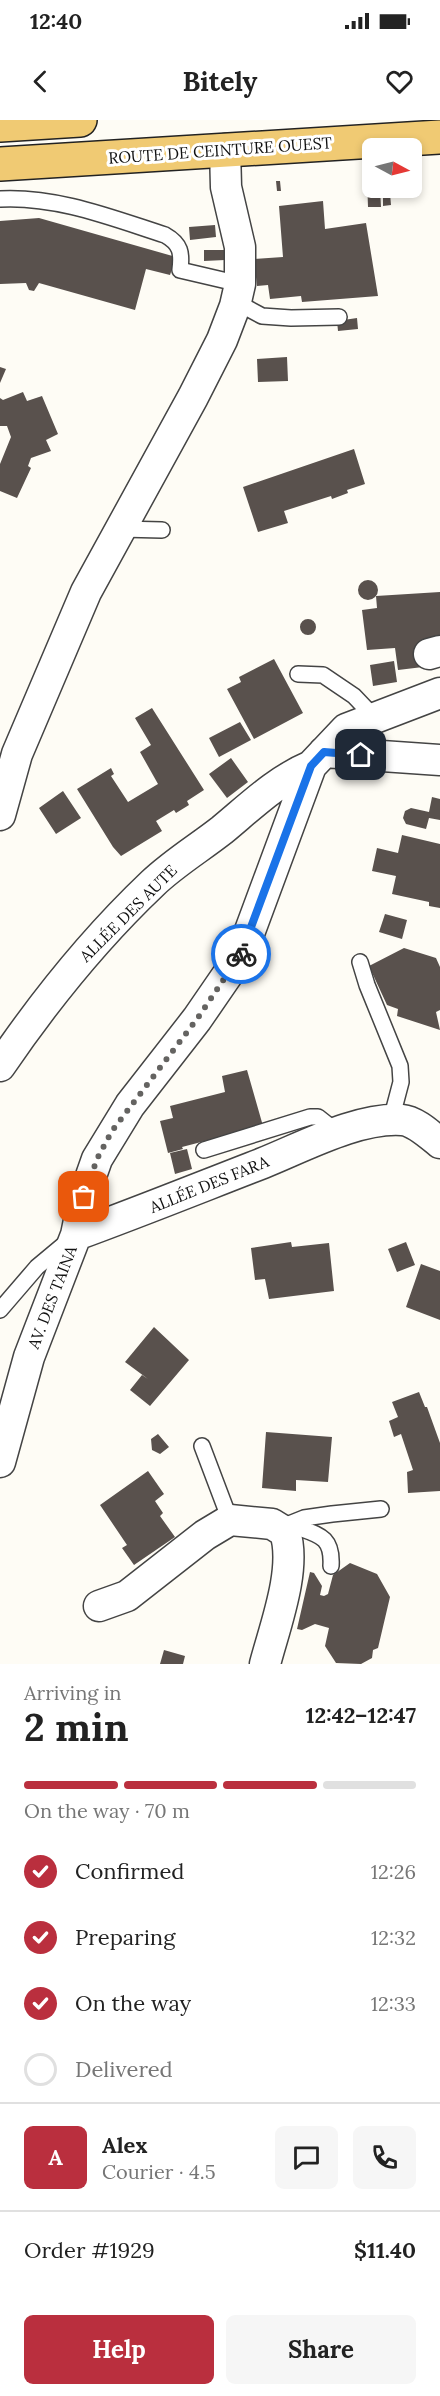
<!DOCTYPE html>
<meta charset="utf-8">
<style>
body{margin:0;font-family:Lora,serif;background:#f6f6f6;color:#222;height:100vh;display:flex;flex-direction:column;font-size:22px;white-space:nowrap}
*{box-sizing:border-box;margin:0}
p{font-size:20px;color:#767676}
.icon{flex:none;width:33px;height:33px;fill:none;stroke:currentColor;stroke-width:2;stroke-linecap:round;stroke-linejoin:round}
.map{position:relative;height:1544px;overflow:hidden}
.side{display:flex;flex-direction:column;background:#fff;flex:1}
.side>*{flex:none}
.needle{width:39px;rotate:97deg}
.tools{position:absolute;left:362px;top:18px;display:grid;gap:12px}
.tools a{display:grid;place-items:center;width:60px;height:60px;border-radius:9px;background:#fff;box-shadow:0 3px 9px #0003;font-size:30px}
.pin{position:absolute;display:grid;place-items:center;width:51px;height:51px;color:#fff;margin:-26px;border-radius:12px;box-shadow:0 3px 9px #0006}
.courier{position:absolute;display:grid;place-items:center;width:60px;height:60px;margin:-30px;border:4px solid #1a73e8;border-radius:50%;background:#fff;color:#222;box-shadow:0 2px 8px #0007}
.headline em{font-style:normal;font-weight:800}
.headline div{display:flex;flex-direction:column-reverse}
.headline{display:flex;align-items:center;justify-content:space-between;height:102px;padding:0 24px}
h1{font-size:39px;font-weight:800;line-height:45px}
.bar{display:grid;grid-template-columns:repeat(4,1fr);gap:9px 6px;align-content:center;height:72px;padding:0 24px}
.bar i{height:8px;border-radius:4px;background:#e0e0e0}
.bar .selected{background:#ba2f3e}
.bar p{grid-column:span 4}
.line{display:flex;align-items:center;gap:15px;padding:0 24px;border-top:2px solid #e0e0e0}
.line div{flex:1}
.round{display:grid;place-items:center;flex:none;width:63px;height:63px;border-radius:9px;background:#f6f6f6}
ol{padding:0 24px;list-style:none}
li{display:flex;align-items:center;gap:18px;height:66px}
li p{margin-inline-start:auto}
li .icon{padding:6px;border-radius:50%;background:#ba2f3e;color:#fff;stroke-width:4}
li:last-child{color:#767676}
li i{width:33px;height:33px;border:3px solid #e0e0e0;border-radius:50%}
.cta{display:flex;gap:12px;margin-top:auto;padding:12px 24px}
.cta a{flex:1;height:69px;border-radius:9px;background:#ba2f3e;color:#fff;font-size:24px;font-weight:800;line-height:69px;text-align:center}
.cta a+a{background:#f6f6f6;color:#222}
.status{display:flex;justify-content:space-between;align-items:center;height:42px;padding:0 30px;background:#fff;direction:ltr}
.status svg{height:16px;fill:currentColor}
header{display:flex;justify-content:space-between;align-items:center;height:78px;padding:0 24px;background:#fff;font-size:27px;font-weight:800}
.map>svg:first-child{display:block}
.building{fill:#59514d}
.lines{fill:none;stroke-linecap:round;stroke-linejoin:round}
.lane-casing{stroke:#444;stroke-width:18}
.street-casing{stroke:#444;stroke-width:33}
.primary-casing{stroke:#222;stroke-width:36}
.lane{stroke:#fff;stroke-width:15}
.street{stroke:#fff;stroke-width:30}
.primary{stroke:#f0ca73;stroke-width:33}
.done{stroke:#646361;stroke-width:6;stroke-dasharray:0 10.8}
.route{stroke:#1a73e8;stroke-width:8}
.labels{text-anchor:middle;stroke-width:6;stroke-linejoin:round;paint-order:stroke}
.street-label{font-size:16px;fill:#111;stroke:#fff}
</style>
<div class="status"><b>12:40</b><svg viewBox="0 0 49 12"><path d="M0 12V9h3v3zM5 12V6h3v6zM10 12V3h3v9zM15 12V0h3v12zM26 1h20v11H26zM47 4h2v5h-2z"/></svg></div>
<header><svg class="icon" aria-label="back" viewBox="0 0 24 24"><path d="M15 5l-7 7 7 7"/></svg>Bitely<svg class="icon" aria-label="heart" viewBox="0 0 24 24"><path d="M12 20l-8-8c-3-5 5-10 8-4 3-6 11-1 8 4z"/></svg></header>
<div class="map">
<svg width="440" height="1544" viewBox="0 0 440 1544">
<rect width="100%" height="100%" fill="#fefcf5"/>
<path class="building" d="M372,57V68H380L381,87H368L367,58Z
M276,61H280L281,71H277Z
M383,73H390L391,85L383,86Z
M323,81L325,109L366,103L378,176L302,182L301,176L270,179L268,165L257,166L254,139L283,137L279,86Z
M39,98L176,137L170,155L146,149L135,190L39,163L34,171L29,170L26,163L0,164V101Z
M215,105L216,117L190,120L189,107Z
M204,130H225V140L204,141Z
M357,198L358,209L338,211L337,201Z
M287,237L288,261L258,262L257,239Z
M0,247L6,249L0,263Z
M23,272L27,281L42,276L58,314L46,320L51,331L31,338L28,346L31,348L17,378L0,371V344L11,317L7,306H0V278L3,280Z
M354,329L365,364L347,370L348,373L332,379L331,376L284,391L288,403L258,412L243,367Z
M358 470a10 10 0 1 1 20 0a10 10 0 1 1-20 0Z
M440,472V524L423,547L398,550L395,528L367,530L362,490L377,488L376,476Z
M300 507a8 8 0 1 1 16 0a8 8 0 1 1-16 0Z
M274,539L303,593L254,619L227,569L241,562L239,557Z
M394,541L397,562L373,566L370,545Z
M152,588L204,670L187,681L189,685L176,693L174,690L156,701L162,711L121,736L113,727L77,669L111,648L114,654L111,656L128,682L158,664L140,632L151,625L135,598Z
M240,602L251,620L219,637L209,618Z
M231,638L248,662L227,678L209,654Z
M63,671L81,698L56,714L39,688Z
M432,677L440,679V700L429,698L426,709L406,704L403,698L405,691L411,688L429,692Z
M402,715L440,724V788L429,786V782L392,774L396,756L372,751L377,728L398,733Z
M385,794L407,800L402,819L379,812Z
M404,828L436,838L440,847V890L436,892L440,910L397,896L398,889L387,885L369,846Z
M247,950L263,1006L182,1027L183,1029L168,1033L160,1001L173,998L170,986L225,972L222,956Z
M187,1029L192,1049L175,1054L170,1033Z
M291,1122L292,1127L329,1123L334,1171L269,1179L265,1159L255,1160L251,1128Z
M406,1122L415,1145L397,1152L388,1129Z
M421,1144L440,1151V1200L406,1187Z
M154,1207L189,1240L150,1286L130,1270L142,1255L148,1259L125,1242Z
M419,1272L425,1287H427L440,1323V1371L408,1373L407,1352L413,1350L401,1314L394,1317L389,1301L398,1297L392,1282Z
M266,1312L332,1317L328,1362L296,1360V1371L262,1368Z
M158,1314L169,1327L160,1334L152,1330L151,1319Z
M148,1351L164,1374L155,1381L163,1393L160,1396L175,1417L134,1445L122,1428L127,1425L100,1385Z
M350,1443L377,1454L390,1477L378,1528L373,1530L372,1538L361,1544L336,1543L325,1526L329,1508L315,1504L302,1510L297,1509L310,1452L314,1453L322,1466L320,1475L324,1476L328,1474L333,1455Z
M164,1530L185,1536L183,1544H160Z"/>
<g class="lines">
<defs>
<path id="lane" d="M0,79C57,76 112,98 165,115C181,124 182,133 180,150L240,164
M236,182L262,196L291,198L339,197
M121,409L162,410
M298,554L323,555L354,576L374,597
M360,842L367,865L400,946L401,962L391,1000
M204,1030L310,997H318L337,1012
M0,1190L37,1147L67,1122
M202,1326L230,1400
M289,1404C315,1415 333,1413 331,1446
M285,1412L289,1404L304,1398L332,1394L381,1389"/>
<path id="street" d="M429,534L440,531
M324,632L440,640
M0,695L17,634L86,472L193,277L222,220L235,186L240,164V127L226,67L225,29
M0,946C45,880 95,818 153,763C174,743 199,728 222,710C251,686 276,661 311,646
M76,1115C139,1092 201,1067 263,1043C303,1027 358,997 402,1000C415,1001 430,1015 440,1023
M0,1342L29,1237L76,1115L84,1076L97,1039L130,985L197,899L241,835L311,646L346,609L440,573
M99,1486L127,1476L205,1415L230,1400L272,1404L285,1412C297,1449 275,1506 265,1544"/>
<path id="primary" d="M0,5L80,0
M0,44L440,17"/>
</defs>
<use href="#lane" class="lane-casing"/>
<use href="#street" class="street-casing"/>
<use href="#primary" class="primary-casing"/>
<use href="#lane" class="lane"/>
<use href="#street" class="street"/>
<use href="#primary" class="primary"/>
</g>
<g class="lines">
<path class="done" d="M84,1077L97,1039L112,1011L197,899L241,834"/>
<path class="route" d="M241,834L311,646L324,632L361,635"/>
</g>
<g class="labels">
<g class="street-label">
<text transform="translate(220 30) rotate(-4)" y="6">ROUTE DE CEINTURE OUEST</text>
<text transform="translate(128 793) rotate(-45)" y="6">ALLÉE DES AUTE</text>
<text transform="translate(209 1064) rotate(-22)" y="6">ALLÉE DES FARA</text>
<text transform="translate(52 1177) rotate(-69)" y="6">AV. DES TAINA</text>
</g>
</g>
</svg>
<div class="tools">
<a><svg class="needle" viewBox="-14 -14 28 28"><path d="M0-13l5 13h-10z" fill="#e53935"/><path d="M0 13l5-13h-10z" fill="#767676"/></svg></a>
</div>
<div class="pin" style="left:84px;top:1077px;background:#ea580c"><svg class="icon" aria-label="bag" viewBox="0 0 24 24"><path d="M5 8h14l-1 12H6zM9 8a3 3 0 0 1 6 0"/></svg></div>
<div class="pin" style="left:361px;top:635px;background:#1f2937"><svg class="icon" aria-label="home" viewBox="0 0 24 24"><path d="M3 11l9-7 9 7M6 9v11h12V9"/></svg></div>
<div class="courier" style="left:241px;top:834px"><svg class="icon" aria-label="bike" viewBox="0 0 24 24"><circle cx="6" cy="16" r="4"/><circle cx="18" cy="16" r="4"/><path d="M6 16l4-8h5l3 8M10 8l3 8H6M13 5h3"/></svg></div>
</div>
<section class="side">
<div class="headline"><div><h1>2 min</h1><p>Arriving in</p></div><em>12:42–12:47</em></div>
<div class="bar"><i class="selected"></i><i class="selected"></i><i class="selected"></i><i></i><p>On the way · 70 m</p></div>
<ol>
<li><svg class="icon" aria-label="check" viewBox="0 0 24 24"><path d="M5 12l5 5 9-10"/></svg>Confirmed<p>12:26</p></li>
<li><svg class="icon" aria-label="check" viewBox="0 0 24 24"><path d="M5 12l5 5 9-10"/></svg>Preparing<p>12:32</p></li>
<li><svg class="icon" aria-label="check" viewBox="0 0 24 24"><path d="M5 12l5 5 9-10"/></svg>On the way<p>12:33</p></li>
<li><i></i>Delivered</li>
</ol>
<div class="line" style="height:108px"><b class="round" style="background:#ba2f3e;color:#fff">A</b><div><b>Alex</b><p>Courier · 4.5</p></div><a class="round"><svg class="icon" aria-label="chat" viewBox="0 0 24 24"><path d="M4 5h16v11H9l-5 4z"/></svg></a><a class="round"><svg class="icon" aria-label="phone" viewBox="0 0 24 24"><path d="M5 4h4l2 5-3 2q2 4 5 5l2-3 5 2v4C11 20 4 13 5 4z"/></svg></a></div>
<div class="line" style="height:78px"><div>Order #1929</div><b>$11.40</b></div>
<div class="cta"><a>Help</a><a>Share</a></div>
</section>
